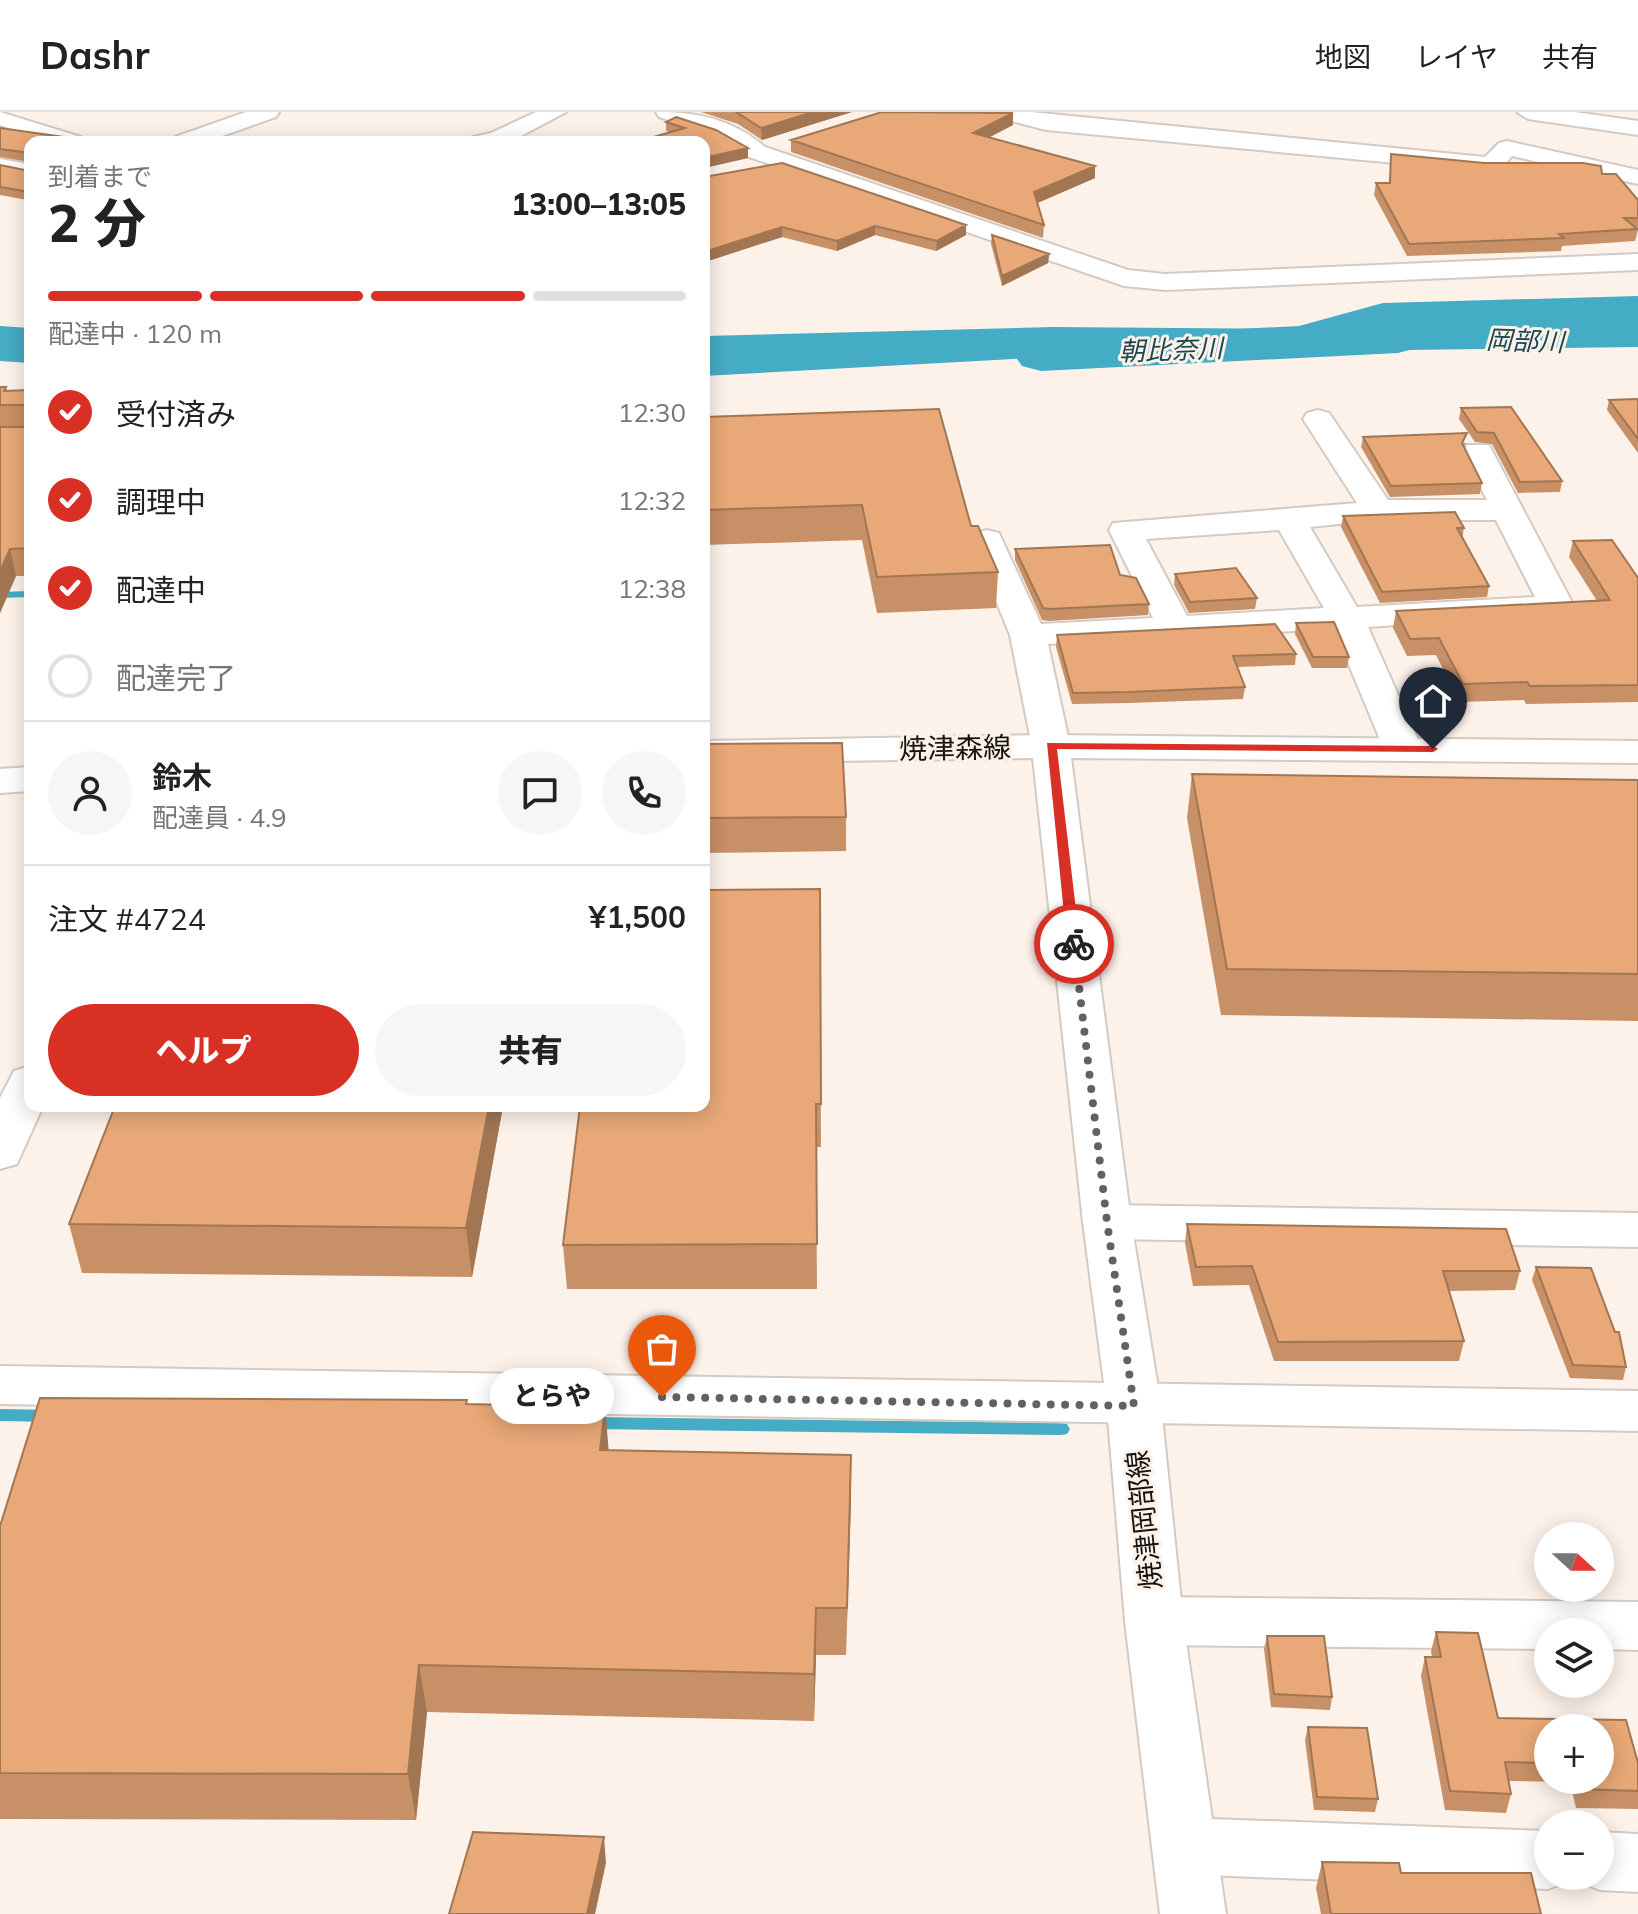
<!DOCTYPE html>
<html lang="ja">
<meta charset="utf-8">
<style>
body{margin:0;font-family:Mulish,"Noto Sans JP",sans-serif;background:#f6f6f6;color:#222;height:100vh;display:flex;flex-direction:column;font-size:30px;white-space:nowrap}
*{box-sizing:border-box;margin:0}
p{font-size:26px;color:#767676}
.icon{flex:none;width:44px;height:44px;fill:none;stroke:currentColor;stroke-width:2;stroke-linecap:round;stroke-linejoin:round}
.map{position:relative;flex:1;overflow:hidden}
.panel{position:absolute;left:24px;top:24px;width:686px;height:976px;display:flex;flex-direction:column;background:#fff;border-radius:16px;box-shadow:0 4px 20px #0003}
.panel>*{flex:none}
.needle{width:52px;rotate:111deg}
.fabs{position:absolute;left:1534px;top:1410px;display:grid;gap:16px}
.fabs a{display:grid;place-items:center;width:80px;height:80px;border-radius:50%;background:#fff;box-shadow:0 4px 20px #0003;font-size:40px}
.pin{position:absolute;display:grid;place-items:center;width:68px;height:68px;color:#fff;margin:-82px -34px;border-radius:50% 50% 50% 0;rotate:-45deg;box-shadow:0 0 8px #0007}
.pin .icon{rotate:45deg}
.courier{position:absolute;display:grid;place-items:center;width:80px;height:80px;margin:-40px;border:6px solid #d93025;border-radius:50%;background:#fff;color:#222;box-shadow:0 2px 10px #0007}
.bubble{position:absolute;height:56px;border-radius:28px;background:#fff;box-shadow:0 4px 20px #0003;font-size:26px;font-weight:800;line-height:56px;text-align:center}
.summary em{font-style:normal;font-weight:800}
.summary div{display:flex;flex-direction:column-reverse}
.summary{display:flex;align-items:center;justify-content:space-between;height:136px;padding:0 24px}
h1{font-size:52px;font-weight:800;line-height:60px}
.bar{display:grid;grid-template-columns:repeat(4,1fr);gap:12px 8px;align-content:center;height:96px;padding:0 24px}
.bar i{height:10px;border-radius:6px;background:#e0e0e0}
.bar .current{background:#d93025}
.bar p{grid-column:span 4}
.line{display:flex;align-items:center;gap:20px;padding:0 24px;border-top:2px solid #e0e0e0}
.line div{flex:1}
.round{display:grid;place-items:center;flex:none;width:84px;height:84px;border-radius:42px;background:#f6f6f6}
ol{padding:0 24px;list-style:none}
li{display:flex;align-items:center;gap:24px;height:88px}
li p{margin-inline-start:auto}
li .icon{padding:8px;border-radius:50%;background:#d93025;color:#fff;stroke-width:4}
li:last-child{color:#767676}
li i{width:44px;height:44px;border:4px solid #e0e0e0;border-radius:50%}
.primary-button{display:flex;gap:16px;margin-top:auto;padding:16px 24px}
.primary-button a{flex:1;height:92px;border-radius:48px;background:#d93025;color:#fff;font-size:32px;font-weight:800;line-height:92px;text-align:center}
.primary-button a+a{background:#f6f6f6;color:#222}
header{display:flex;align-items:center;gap:48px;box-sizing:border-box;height:112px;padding:0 40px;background:#fff;border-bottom:2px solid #e0e0e0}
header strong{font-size:38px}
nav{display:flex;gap:44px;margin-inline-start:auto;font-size:28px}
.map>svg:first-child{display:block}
.water{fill:#45acc5}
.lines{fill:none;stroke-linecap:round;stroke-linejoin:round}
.stream{fill:#45acc5;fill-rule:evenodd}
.river{fill:#45acc5;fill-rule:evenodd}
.minor-casing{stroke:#d5cac2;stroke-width:4}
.major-casing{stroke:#d5cac2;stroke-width:4}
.minor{fill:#fff;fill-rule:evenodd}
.major{fill:#fff;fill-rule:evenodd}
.wall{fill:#c89066;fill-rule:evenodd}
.shaded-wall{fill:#a27653}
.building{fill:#e8a877;stroke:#a27653;stroke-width:2}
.route{fill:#d93025}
.done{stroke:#66605c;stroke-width:8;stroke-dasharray:0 14.4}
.labels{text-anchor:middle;stroke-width:6;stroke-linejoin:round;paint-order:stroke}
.far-water-label{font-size:26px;font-style:italic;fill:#194651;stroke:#fdf2ea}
.street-label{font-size:28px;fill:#15110f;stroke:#fdf2ea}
</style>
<header>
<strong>Dashr</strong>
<nav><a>地図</a><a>レイヤ</a><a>共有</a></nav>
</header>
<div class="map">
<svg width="1638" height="1802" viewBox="0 0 1638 1802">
<rect width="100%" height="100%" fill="#fdf2ea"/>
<path class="water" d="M1638,184V235L1405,238L1286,232L704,264V224L1052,215L1305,217L1299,214L1383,191Z
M0,214L30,216V251L0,249Z"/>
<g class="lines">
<path class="stream" d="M30,479V485L0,486V480Z
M0,1297L53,1298L59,1300L62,1304L59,1308L53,1310L0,1309Z
M590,1305L1061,1311L1067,1312L1070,1317L1067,1322L1061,1323L590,1317L584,1316L581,1311L584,1306Z"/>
<path class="river" d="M1398,209L1417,214L1424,225L1417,236L1398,241L1041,259L1022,254L1014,243L1022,232L1041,227Z"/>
<defs>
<path id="minor" d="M0,0L81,25L85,30H50L0,13Z
M246,0H279L276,5L205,30H171L175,25Z
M536,0H566L510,30H469L473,25L491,21Z
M656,0C698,0 732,7 765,35L1128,158L1165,162L1638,142V158L1165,178L1124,174L749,45L718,24L659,5Z
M993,0H1031L1485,45L1499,31L1507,29L1638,58V72L1512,44L1500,58L1491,60L1046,18L996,5Z
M1517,0H1575L1638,9V23L1528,7Z
M0,47L30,52V66L0,61Z
M1318,298L1329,301L1388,388H1487L1463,340L1467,333H1489L1574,494L1569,501L1368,515L1422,637L1416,645L1403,648L1390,645L1384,637L1334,517L1048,532L1070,634L1064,642L1051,645L1038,642L1032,634L1010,523L971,428L975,421L987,418L999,421L1041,512L1153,506L1109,418L1113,411L1357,391L1303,307L1307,301ZM1378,408H1496L1535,485L1357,495L1310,415ZM1279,418L1324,496L1187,504L1146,427Z
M30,954V994H43L17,1052L0,1057V986L14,959Z
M1107,1093L1638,1101V1135L1107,1127L1090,1122L1083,1110L1090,1098Z
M0,1254L1638,1279V1319L0,1292Z
M1154,1485L1638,1490V1538L1600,1537V1520H1548V1537L1154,1533L1133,1526L1125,1509L1133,1492Z
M1184,1706L1548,1719V1764H1573L1571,1768L1548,1777L1184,1762L1162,1754L1152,1734L1162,1714Z
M1600,1720L1638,1722V1780L1600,1778L1577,1769L1575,1764H1600Z"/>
<path id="major" d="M1051,623L1638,629V651L1071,646L1131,1110L1161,1294L1183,1509L1226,1802H1160L1125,1509L1107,1294L1083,1110L1033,646L704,651V629Z
M30,655V679L0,681V657Z"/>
</defs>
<use href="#minor" class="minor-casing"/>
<use href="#major" class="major-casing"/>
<use href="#minor" class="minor"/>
<use href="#major" class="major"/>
</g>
<path class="wall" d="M701,0H852L762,28L738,12Z
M1013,1V13L988,25L1095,66L1037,91L1044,113L1043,126L791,40V28Z
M676,5L748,46L704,56V30L666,19V10Z
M0,16L99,30L30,50L0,45Z
M1391,42L1602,62L1638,88V118L1635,129L1562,134L1561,139L1407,144L1374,83L1376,71H1389Z
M0,53L30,59V97H29L27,88L0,83Z
M704,65L966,123L936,139L875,123L837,139L782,125L705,150Z
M992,123L1049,142L1048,151L1002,174L991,132Z
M0,275H6L7,279L30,278V464H16L0,501Z
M1638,287V341L1607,298L1609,288Z
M1461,296L1562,369L1560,380L1518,381L1492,332L1475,330L1459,307Z
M704,305L971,414L998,460L996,496L877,501L862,428L704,433Z
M1363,325L1466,331L1464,334L1482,371L1480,382L1390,385L1361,335Z
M1343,404L1464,416L1462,427L1489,474L1487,485L1380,491L1341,415Z
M1573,429L1638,466V590L1526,592L1524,588L1460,590L1436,543L1407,544L1393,516L1396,499L1597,489L1569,445Z
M1015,437L1120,463L1149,492L1148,503L1049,509L1042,508L1015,448Z
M1175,462L1257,486L1255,497L1189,501L1174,473Z
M1296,511L1349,545L1347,556H1312L1295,522Z
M1057,523L1296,542L1295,553L1237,555L1245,575L1243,587L1129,591L1072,592L1056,535Z
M704,632L846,705V739L704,741Z
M1192,662L1638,668V909L1221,903L1187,706Z
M820,777L821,1035H816L817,1177H567L563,1133Z
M115,994H503L472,1165L82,1161L69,1112Z
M1187,1112L1520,1159L1515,1178L1449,1179L1464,1229L1459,1249H1274L1249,1173L1193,1174L1185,1131Z
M1536,1155L1626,1255L1623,1268L1570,1266L1532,1168Z
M468,1292L609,1338L851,1343L846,1543H816L814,1609L427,1600L416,1708L0,1707V1414Z
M1436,1520L1478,1521L1498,1606L1626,1608L1638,1651V1697L1576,1696L1570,1670L1509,1669L1511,1682L1506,1701L1445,1698L1421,1564L1425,1545H1432L1431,1539ZM1548,1616H1600V1668H1548Z
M1267,1524L1332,1585L1330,1598L1271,1595L1264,1537Z
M1308,1615L1378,1687L1375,1700L1314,1698L1305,1628Z
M1322,1750L1401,1761L1541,1802H1321L1316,1776Z"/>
<path class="shaded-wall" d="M813,0H852L762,28L761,16Z
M1013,1V13L973,34V21Z
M748,36V46L704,56V46Z
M1095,54V66L1033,93L1034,80Z
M966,113V123L936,139L937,129Z
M875,114V123L837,139V129Z
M782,115V125L705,150L704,140Z
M1049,142L1048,151L1002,174V164Z
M10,437L16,464L0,501V459Z
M489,994H503L472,1165L466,1116Z
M605,1295L609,1342L600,1338Z
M851,1343V1390L846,1543L847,1496Z
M816,1496V1543L814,1609V1562Z
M419,1553L427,1600L416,1708L408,1662Z
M604,1725L606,1751L595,1802H587Z"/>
<path class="building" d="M736,0H813L761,16Z
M882,0L1013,1L973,21L1095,54L1034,80L1044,113L791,28Z
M676,5L716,18L748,36L704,46V30H636L685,16L666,10Z
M0,16L99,30H30V41L0,37Z
M1391,42L1484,51H1583L1601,54L1602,62H1616L1638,88V106H1624L1637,117L1559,122L1564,126L1409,132L1376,71H1390Z
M782,51L966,113L937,129L875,114L837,129L782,115L704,140V65Z
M0,53L30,59V80L0,75Z
M992,123L1049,142L1002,164Z
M0,275H6L4,279L30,278V436L10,437L0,459V315H27V293H0Z
M1638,287V327L1609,288Z
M1511,295L1562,369L1520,370L1494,321L1477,320L1461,296Z
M939,297L971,414H978L998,460L877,465L862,393L704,398V305Z
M1467,321L1462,331L1482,371L1391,374L1363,325Z
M1455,400L1464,416H1457L1489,474L1382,480L1343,404Z
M1612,428L1638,466V573L1530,574L1527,570L1463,572L1439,526L1410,527L1396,499L1610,488L1573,429Z
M1110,433L1120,463L1136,466L1149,492L1050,497L1043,496L1015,437Z
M1236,456L1257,486L1190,490L1175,462Z
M1334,510L1349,545H1313L1296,511Z
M1275,512L1296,542L1233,544L1245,575L1130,580L1073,581L1057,523Z
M842,631L846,705L704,706V632Z
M1192,662L1638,668V862L1227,857Z
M820,777L821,992H816L817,1132L563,1133L580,994H704V778Z
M115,994H489L466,1116L69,1112Z
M1187,1112L1506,1117L1520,1159H1443L1464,1229L1278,1230L1252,1154L1196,1155Z
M1536,1155L1591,1156L1615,1220H1619L1626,1255L1573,1253Z
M40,1286L467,1288L466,1292L605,1295L600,1338L851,1343L847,1496H816L814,1562L419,1553L408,1662L0,1661V1414Z
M1436,1520L1478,1521L1498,1606L1626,1608L1638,1651V1679L1582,1677L1580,1668H1600V1616H1548V1651L1505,1650L1511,1682L1450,1679L1425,1545H1441Z
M1267,1524H1324L1332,1585L1274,1582Z
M1308,1615L1367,1616L1378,1687L1317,1685Z
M473,1720L604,1725L587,1802H449Z
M1322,1750L1399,1751L1401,1761H1531L1541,1802H1331Z"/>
<path class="route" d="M1047,631L1433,634L1438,637L1433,640L1057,637L1080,832L1074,836L1067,832Z"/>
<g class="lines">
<path class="done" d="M662,1285L1134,1294L1107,1110L1074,832"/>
</g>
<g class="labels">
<g class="far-water-label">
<text transform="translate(1525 229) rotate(2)" y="9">岡部川</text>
<text transform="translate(1171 238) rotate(-2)" y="9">朝比奈川</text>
</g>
<g class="street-label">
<text transform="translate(955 636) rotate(-1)" y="10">焼津森線</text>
<text transform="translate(1144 1408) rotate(-96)" y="10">焼津岡部線</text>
</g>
</g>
</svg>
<div class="fabs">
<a><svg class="needle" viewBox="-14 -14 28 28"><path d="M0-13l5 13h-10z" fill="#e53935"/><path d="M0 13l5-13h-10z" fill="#767676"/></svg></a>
<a><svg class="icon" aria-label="layers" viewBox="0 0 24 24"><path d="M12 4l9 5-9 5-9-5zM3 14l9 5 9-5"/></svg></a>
<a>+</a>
<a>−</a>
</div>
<div class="pin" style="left:662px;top:1285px;background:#ea580c"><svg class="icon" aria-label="bag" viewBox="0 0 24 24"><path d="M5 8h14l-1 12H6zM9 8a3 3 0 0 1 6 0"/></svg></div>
<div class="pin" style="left:1433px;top:637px;background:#1f2937"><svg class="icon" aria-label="home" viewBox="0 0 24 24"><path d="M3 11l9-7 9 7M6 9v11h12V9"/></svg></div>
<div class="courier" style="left:1074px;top:832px"><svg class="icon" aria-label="bike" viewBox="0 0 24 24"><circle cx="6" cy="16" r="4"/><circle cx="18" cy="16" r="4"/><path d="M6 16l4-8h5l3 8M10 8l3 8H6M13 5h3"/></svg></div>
<div class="bubble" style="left:490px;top:1256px;width:124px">とらや</div>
<section class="panel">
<div class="summary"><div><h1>2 分</h1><p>到着まで</p></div><em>13:00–13:05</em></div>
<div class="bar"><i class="current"></i><i class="current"></i><i class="current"></i><i></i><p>配達中 · 120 m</p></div>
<ol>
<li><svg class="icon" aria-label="check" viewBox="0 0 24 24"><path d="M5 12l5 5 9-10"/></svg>受付済み<p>12:30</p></li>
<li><svg class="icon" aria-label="check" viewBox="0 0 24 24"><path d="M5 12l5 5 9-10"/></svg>調理中<p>12:32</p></li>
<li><svg class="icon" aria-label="check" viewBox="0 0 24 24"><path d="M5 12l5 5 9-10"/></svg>配達中<p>12:38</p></li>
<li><i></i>配達完了</li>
</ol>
<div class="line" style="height:144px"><a class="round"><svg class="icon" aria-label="person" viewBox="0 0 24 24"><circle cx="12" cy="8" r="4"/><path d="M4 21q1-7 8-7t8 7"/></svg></a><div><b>鈴木</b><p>配達員 · 4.9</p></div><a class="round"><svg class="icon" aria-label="chat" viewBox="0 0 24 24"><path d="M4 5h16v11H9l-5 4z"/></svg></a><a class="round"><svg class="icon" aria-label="phone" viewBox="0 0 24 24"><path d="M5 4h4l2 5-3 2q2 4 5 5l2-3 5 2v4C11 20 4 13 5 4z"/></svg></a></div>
<div class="line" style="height:104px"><div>注文 #4724</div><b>¥1,500</b></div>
<div class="primary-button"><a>ヘルプ</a><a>共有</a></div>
</section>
</div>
